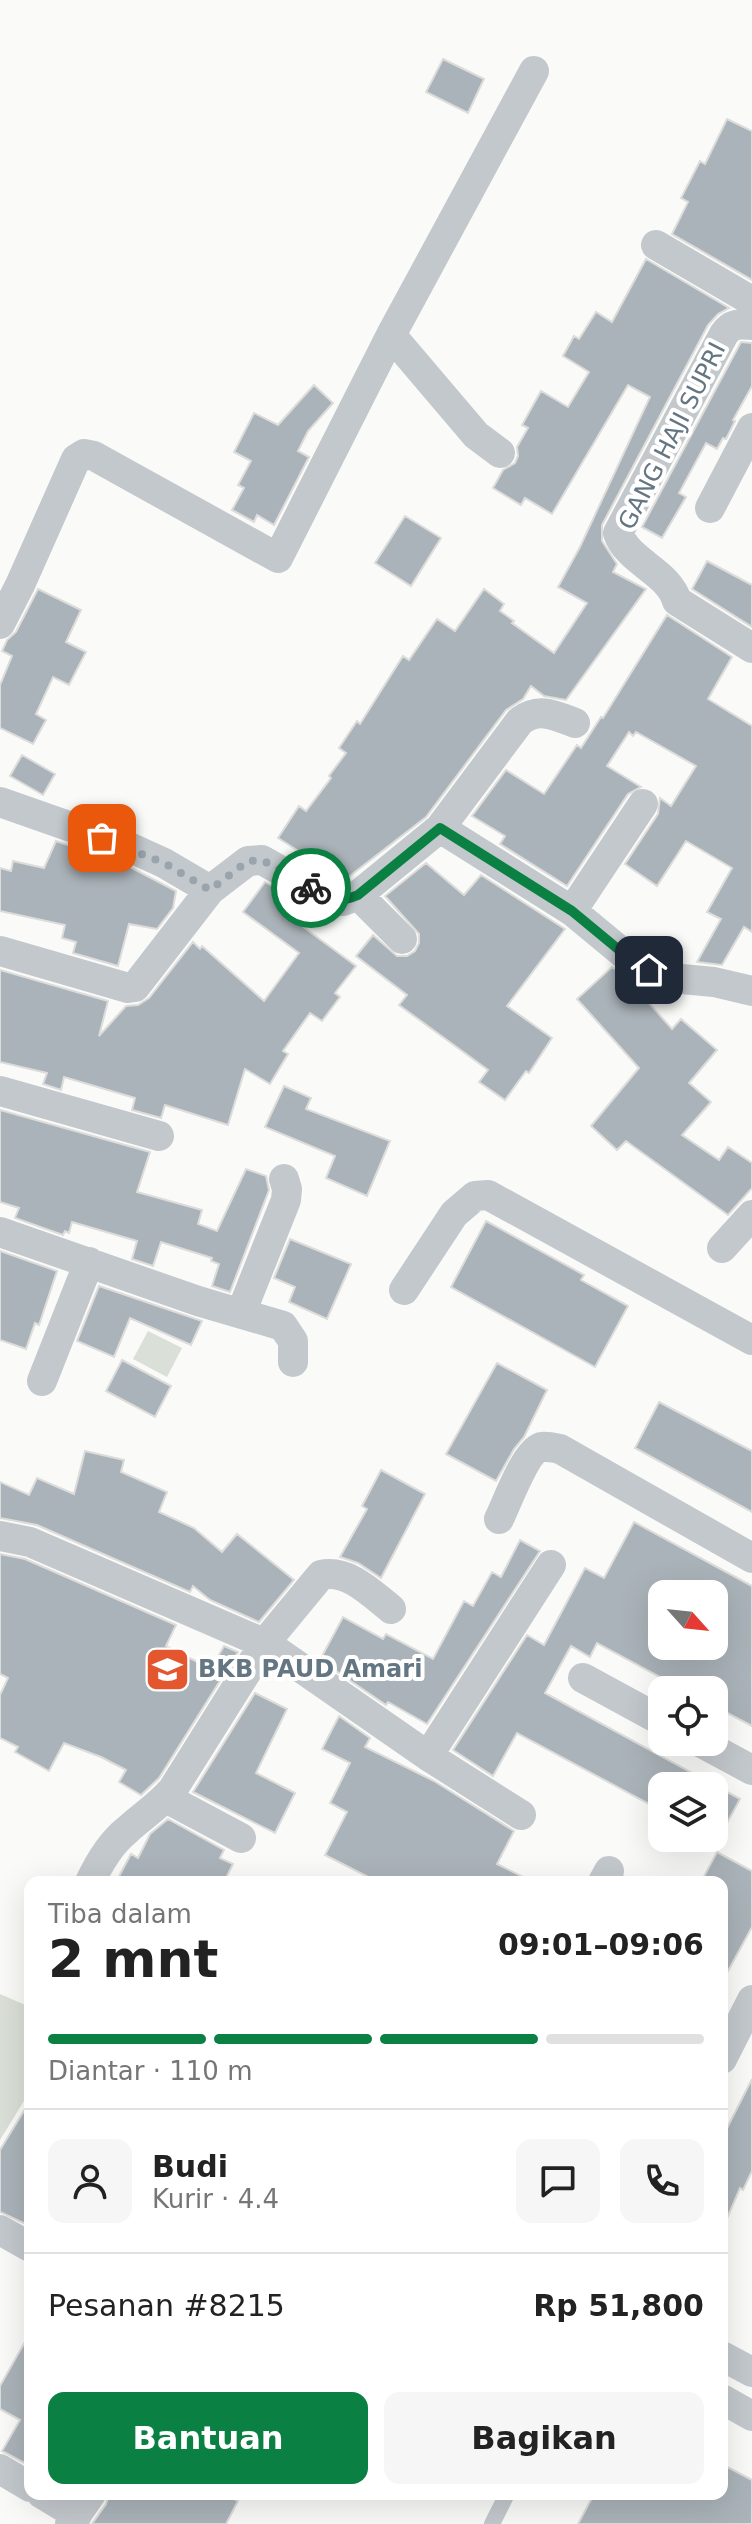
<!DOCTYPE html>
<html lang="id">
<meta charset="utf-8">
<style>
body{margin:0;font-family:"DejaVu Sans",sans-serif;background:#f6f6f6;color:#222;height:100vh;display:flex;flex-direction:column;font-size:30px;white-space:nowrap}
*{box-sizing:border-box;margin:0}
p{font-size:26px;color:#767676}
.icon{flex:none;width:44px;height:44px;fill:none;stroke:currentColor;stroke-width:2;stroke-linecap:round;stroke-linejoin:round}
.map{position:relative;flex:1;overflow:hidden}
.details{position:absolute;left:24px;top:1876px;width:704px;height:624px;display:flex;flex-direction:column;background:#fff;border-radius:16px;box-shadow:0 8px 32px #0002}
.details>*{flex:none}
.needle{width:52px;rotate:117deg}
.fabs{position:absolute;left:648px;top:1580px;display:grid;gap:16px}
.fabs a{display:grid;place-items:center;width:80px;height:80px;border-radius:16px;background:#fff;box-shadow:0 8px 32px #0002;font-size:40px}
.pin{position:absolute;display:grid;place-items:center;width:68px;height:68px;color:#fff;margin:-34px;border-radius:16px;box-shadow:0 4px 12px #0006}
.courier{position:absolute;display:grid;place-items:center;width:80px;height:80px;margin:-40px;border:6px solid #0b8043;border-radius:50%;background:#fff;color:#222;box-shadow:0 2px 10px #0007}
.summary em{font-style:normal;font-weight:700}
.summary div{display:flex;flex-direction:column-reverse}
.summary{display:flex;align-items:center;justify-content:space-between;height:136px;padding:0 24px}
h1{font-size:52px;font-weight:700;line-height:60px}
.bar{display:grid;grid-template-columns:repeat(4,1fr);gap:12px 8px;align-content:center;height:96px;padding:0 24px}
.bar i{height:10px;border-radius:6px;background:#e0e0e0}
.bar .current{background:#0b8043}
.bar p{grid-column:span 4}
.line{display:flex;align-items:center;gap:20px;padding:0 24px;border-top:2px solid #e0e0e0}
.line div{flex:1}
.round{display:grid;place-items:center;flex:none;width:84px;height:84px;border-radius:16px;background:#f6f6f6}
.button{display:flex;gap:16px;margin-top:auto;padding:16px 24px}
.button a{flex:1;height:92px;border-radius:16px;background:#0b8043;color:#fff;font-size:32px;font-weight:700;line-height:92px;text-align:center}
.button a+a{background:#f6f6f6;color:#222}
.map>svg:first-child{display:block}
.green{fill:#dadfd7}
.building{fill:#aab3b9;stroke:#dcdcda;stroke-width:2;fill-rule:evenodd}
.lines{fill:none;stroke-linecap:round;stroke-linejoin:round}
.service{stroke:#c3c8cc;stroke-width:16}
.minor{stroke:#c3c8cc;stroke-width:30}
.done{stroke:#99a4ac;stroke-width:8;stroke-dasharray:0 14.4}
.route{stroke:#0b8043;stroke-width:10}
.labels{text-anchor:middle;stroke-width:8;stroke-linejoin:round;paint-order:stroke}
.street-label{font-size:24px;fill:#657683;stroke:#fff}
.poi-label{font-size:24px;font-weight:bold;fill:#657683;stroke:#fff;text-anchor:start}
</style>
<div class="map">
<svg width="752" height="2524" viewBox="0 0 752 2524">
<rect width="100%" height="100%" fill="#fafaf8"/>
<path class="green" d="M148,1331L182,1348L167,1377L133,1359Z
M0,1994L30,2007V2091L0,2140Z"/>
<path class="building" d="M443,59L484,79L468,113L426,92Z
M727,119L752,131V280L672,234L688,202L681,198L700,161L705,164Z
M646,259L729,308L718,314L708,325L602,525V541L617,564L613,572L646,589L566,700L544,696L531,686L523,699L506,710L426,817L342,882L333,876L335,874L278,838L299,806L306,811L331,778L329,776L346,753L339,748L357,721L360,724L403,656L409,660L437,619L455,631L484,589L504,604L500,611L514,621L512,623L554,653L587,603L558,587L580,547L650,397L628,385L552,514L525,498L521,505L493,488L503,470L515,463L518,456L517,447L528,428L522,425L541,391L568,407L589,372L563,356L574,336L579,339L596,312L612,322Z
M741,342L752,343V386L733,420L735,421L726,439L723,438L717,449L706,443L679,493L686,497L662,538L642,527Z
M314,385L333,403L308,431L298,451L309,457L274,525L257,515L254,522L232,510L244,488L238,485L251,461L234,452L254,413L278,425Z
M405,516L441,538L411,586L375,563Z
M707,561L752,585V627L692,589Z
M38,589L81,610L66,642L86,652L69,685L53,677L36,714L46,720L33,744L0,728V685L12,656L2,651L7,640L16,632Z
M667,615L732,657L708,699L752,726V932L744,927L722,965L697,962L721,919L707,912L732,868L686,841L657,886L625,864L658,814L660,798L671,806L696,766L636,732L633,736L629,732L607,766L641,787L628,794L567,886L500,844L505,836L472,816L506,770L544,794L577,745L581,748L601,717L603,718Z
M22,755L55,774L43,795L10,776Z
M56,841L112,860L111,864L130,867L176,891L173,908L157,929L129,924L118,966L73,953L76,942L62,938L65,925L0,911V868L11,871L13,861L44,868Z
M426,863L464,895L481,875L565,929L507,1006L552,1038L529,1073L526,1071L505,1100L479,1082L488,1070L399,1005L407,995L356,956L373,935L397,956H407L415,951L419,943V934L385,896Z
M265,882L309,907L298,923L356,966L335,993L340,997L322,1021L310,1013L283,1051L288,1054L270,1084L245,1069L228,1125L165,1105L161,1118L132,1110L135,1098L64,1077L61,1090L43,1084L47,1073L0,1062V970L108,1001L99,1036L126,1006L138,1005L149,998L193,942L200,949L202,946L264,1001L299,953L243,912Z
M612,967L625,976L672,1029L681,1019L717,1050L689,1083L711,1102L682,1135L719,1160L728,1147L752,1163V1188L728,1215L626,1141L617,1150L591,1126L639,1068L577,999Z
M284,1086L311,1098L306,1109L390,1141L367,1196L326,1178L335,1156L265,1127Z
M0,1110L150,1152L137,1192L202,1210L198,1224L217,1231L246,1169L266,1176L269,1190L230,1292L212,1286L219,1264L211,1261L212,1258L161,1242L153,1266L132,1259L137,1241L72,1222L69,1233L65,1231L63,1235L15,1218L19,1208L0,1202Z
M486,1221L584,1275L581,1280L628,1306L595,1367L451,1287Z
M290,1239L351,1264L327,1319L289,1302L295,1287L274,1278Z
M0,1251L57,1271L39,1325L35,1323L26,1349L0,1340Z
M99,1286L202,1321L191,1345L130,1318L114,1357L77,1341Z
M122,1360L171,1386L155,1417L106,1391Z
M497,1363L547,1390L524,1437L514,1449L496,1481L446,1454Z
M659,1402L752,1451V1512L635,1448Z
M85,1451L124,1460L121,1472L167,1492L159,1512L194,1528L222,1552L237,1534L294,1580L259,1622L210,1600L193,1586L190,1592L37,1525L0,1518V1482L29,1495L37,1478L74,1494Z
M381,1470L425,1494L381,1578L358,1563L340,1557L367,1509L362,1506Z
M634,1522L752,1586V1726L714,1706V1690H684L597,1643L590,1657L571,1646L545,1693L740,1799L714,1847V1786H662V1811L517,1733L493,1776L453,1750L527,1635L544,1645L585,1568L604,1578ZM662,1594H714V1646H662Z
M520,1540L540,1551L427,1724L388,1702L386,1705L320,1660L343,1617L383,1639L386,1634L433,1659L464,1601L473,1606L492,1572L501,1577Z
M0,1554L25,1559L176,1625L166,1646L211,1669L224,1646L238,1652L159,1778L141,1795L119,1782L126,1770L101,1757L64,1743L49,1771L15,1752L18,1747L0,1738V1695L8,1678L0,1674Z
M255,1693L287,1709L256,1773L295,1793L275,1833L193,1792Z
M339,1716L370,1738L365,1747L434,1781L514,1831L497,1864L533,1882H378L325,1855L347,1812L330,1803L350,1763L322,1749Z
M168,1819L224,1850L220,1858L233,1864L224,1882H116L131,1854L138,1858L150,1834Z
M717,1852L752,1871V1927L722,1982V1882H701Z
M752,2079V2171L743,2190L740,2188L722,2230V2138Z
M30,2101V2226L0,2212V2150Z
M30,2333V2466L2,2451L20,2420L0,2409V2386Z
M722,2464L752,2480V2524H578L594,2494H722Z
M109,2494H225L238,2501L226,2524H92L106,2504Z"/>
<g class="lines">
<path class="service" d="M492,2524L507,2494"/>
<path class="minor" d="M656,245L752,301
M752,325C739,324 732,323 724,334L618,533C628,562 668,571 677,601L752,648
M391,335L476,435L500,453
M710,508L752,428
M0,624L20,585L76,459L84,454L94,456L278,558L391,335L534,71
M0,802L131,848L164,863L210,890
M440,828L572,911L624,954L649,970L671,978L714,982L752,991
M358,895L402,939
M572,911L643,804
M0,951L128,988L135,987L210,890L248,861L262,860L329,898L343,901L358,895L440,828L520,721C539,707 554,715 575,723
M0,1091L159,1136
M0,1232L198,1301L283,1326L293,1341V1362
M722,1248L752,1215
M404,1290L454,1214L475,1196L488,1195L752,1340
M241,1313L286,1200L287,1189L284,1179
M42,1381L89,1262
M499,1519C507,1503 525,1452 541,1447C547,1446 555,1448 560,1449L752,1558
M0,1536L30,1542L268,1645L428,1756L521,1815
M583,1678L662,1721
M700,1742L752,1770
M428,1756L551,1565
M166,1798L241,1838
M90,1882C99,1863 110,1844 126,1831C142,1816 159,1806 173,1789L264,1644L321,1575C348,1569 371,1593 391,1609
M603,1882L609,1871
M722,2059L752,2000
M0,2230L30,2247
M722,2356L752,2372
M722,2399L752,2416
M0,2469L30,2487
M42,2494L77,2515
M70,2524L91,2494"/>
</g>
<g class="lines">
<path class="done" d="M102,838L164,863L210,890L248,861L262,860L311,888"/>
<path class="route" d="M311,888C330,899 337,904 358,895L440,828L572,911L624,954L649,970"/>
</g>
<defs>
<symbol id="school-square" viewBox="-11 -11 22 22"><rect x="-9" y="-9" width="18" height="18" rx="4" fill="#e4572e" stroke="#fff"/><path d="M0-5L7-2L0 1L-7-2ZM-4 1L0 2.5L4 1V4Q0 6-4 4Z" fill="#fff"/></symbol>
</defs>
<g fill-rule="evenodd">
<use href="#school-square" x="142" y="1644" width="51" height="51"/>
</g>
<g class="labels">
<g class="street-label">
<text transform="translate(672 436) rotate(-63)" y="8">GANG HAJI SUPRI</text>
</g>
<g class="poi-label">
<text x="198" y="1677">BKB PAUD Amari</text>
</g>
</g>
</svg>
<div class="fabs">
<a><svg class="needle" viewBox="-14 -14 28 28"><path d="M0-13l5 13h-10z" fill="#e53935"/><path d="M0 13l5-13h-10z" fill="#767676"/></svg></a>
<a><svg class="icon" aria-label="locate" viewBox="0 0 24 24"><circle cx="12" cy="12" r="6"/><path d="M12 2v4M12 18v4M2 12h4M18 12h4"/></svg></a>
<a><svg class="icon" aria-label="layers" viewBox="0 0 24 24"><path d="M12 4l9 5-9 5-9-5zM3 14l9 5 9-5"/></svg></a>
</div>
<div class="pin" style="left:102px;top:838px;background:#ea580c"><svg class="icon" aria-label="bag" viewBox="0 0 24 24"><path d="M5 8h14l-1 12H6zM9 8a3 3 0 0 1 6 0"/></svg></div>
<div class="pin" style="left:649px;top:970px;background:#1f2937"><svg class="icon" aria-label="home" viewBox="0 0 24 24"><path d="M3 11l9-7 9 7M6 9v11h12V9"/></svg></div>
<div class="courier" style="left:311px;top:888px"><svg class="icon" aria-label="bike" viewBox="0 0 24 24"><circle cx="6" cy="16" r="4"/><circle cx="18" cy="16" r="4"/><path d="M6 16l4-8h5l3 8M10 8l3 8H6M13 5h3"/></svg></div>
<section class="details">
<div class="summary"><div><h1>2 mnt</h1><p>Tiba dalam</p></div><em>09:01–09:06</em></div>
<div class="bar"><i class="current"></i><i class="current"></i><i class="current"></i><i></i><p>Diantar · 110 m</p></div>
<div class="line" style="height:144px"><a class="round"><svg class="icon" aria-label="person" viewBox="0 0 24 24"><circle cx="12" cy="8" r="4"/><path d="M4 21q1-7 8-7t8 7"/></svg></a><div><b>Budi</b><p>Kurir · 4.4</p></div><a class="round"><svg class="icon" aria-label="chat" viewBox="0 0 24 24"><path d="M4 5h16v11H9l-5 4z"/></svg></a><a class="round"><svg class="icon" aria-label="phone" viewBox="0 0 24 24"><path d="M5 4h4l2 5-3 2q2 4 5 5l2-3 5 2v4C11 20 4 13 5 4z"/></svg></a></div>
<div class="line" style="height:104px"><div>Pesanan #8215</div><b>Rp 51,800</b></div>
<div class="button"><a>Bantuan</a><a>Bagikan</a></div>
</section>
</div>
